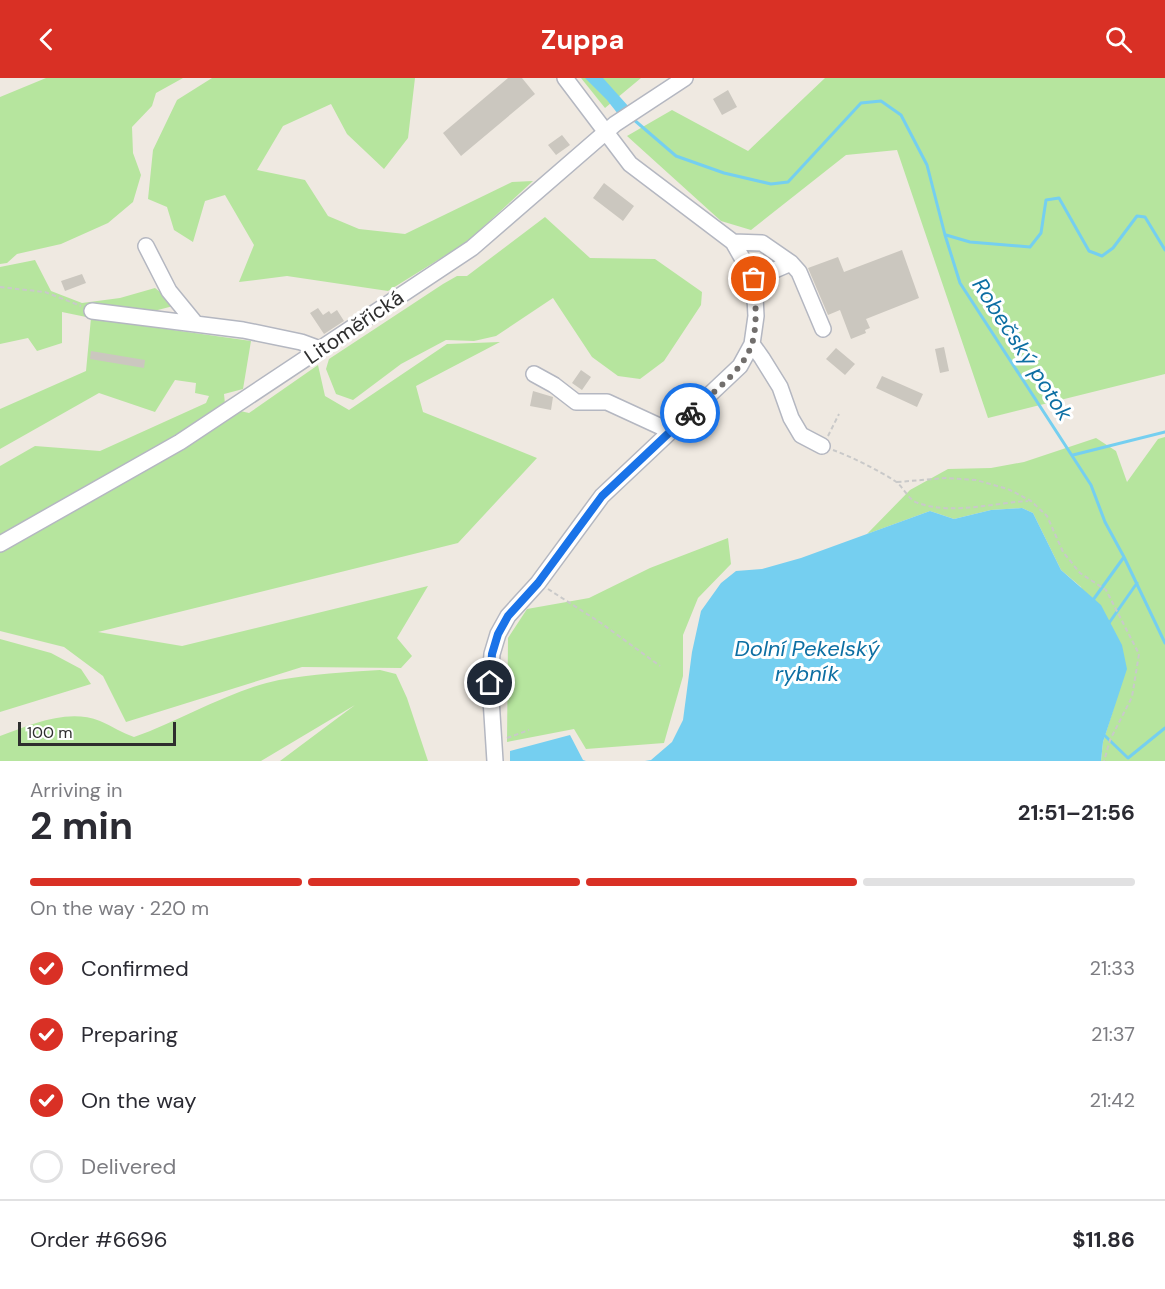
<!DOCTYPE html>
<meta charset="utf-8">
<style>
body{margin:0;font-family:"DM Sans",sans-serif;background:#f7f7f7;color:#2b2b33;height:100vh;display:flex;flex-direction:column;font-size:22px;white-space:nowrap}
*{box-sizing:border-box;margin:0}
p{font-size:20px;color:#7c7c81}
.icon{flex:none;width:33px;height:33px;fill:none;stroke:currentColor;stroke-width:2;stroke-linecap:round;stroke-linejoin:round}
.map{position:relative;height:683px;overflow:hidden}
.panel{display:flex;flex-direction:column;background:#fff;flex:1}
.panel>*{flex:none}
.scale{position:absolute;left:18px;bottom:15px;width:158px;box-sizing:border-box;padding-left:6px;border:3px solid #2e2e2e;border-top:0;font-size:16px;line-height:21px;white-space:nowrap;color:#2e2e2e;-webkit-text-stroke:4px #fff;paint-order:stroke}
.pin{position:absolute;display:grid;place-items:center;width:51px;height:51px;color:#fff;margin:-26px;border:3px solid #fff;border-radius:50%;box-shadow:0 2px 6px #0007}
.courier{position:absolute;display:grid;place-items:center;width:60px;height:60px;margin:-30px;border:4px solid #1a73e8;border-radius:50%;background:#fff;color:#222;box-shadow:0 2px 8px #0007}
.head em{font-style:normal;font-weight:700}
.head div{display:flex;flex-direction:column-reverse}
.head{display:flex;align-items:center;justify-content:space-between;height:102px;padding:0 30px}
h1{font-size:39px;font-weight:700;line-height:45px}
.bar{display:grid;grid-template-columns:repeat(4,1fr);gap:9px 6px;align-content:center;height:72px;padding:0 30px}
.bar i{height:8px;border-radius:4px;background:#e1e1e2}
.bar .current{background:#d93025}
.bar p{grid-column:span 4}
.line{display:flex;align-items:center;gap:15px;padding:0 30px;border-top:2px solid #e1e1e2}
.line div{flex:1}
ol{padding:0 30px;list-style:none}
li{display:flex;align-items:center;gap:18px;height:66px}
li p{margin-inline-start:auto}
li .icon{padding:6px;border-radius:50%;background:#d93025;color:#fff;stroke-width:4}
li:last-child{color:#7c7c81}
li i{width:33px;height:33px;border:3px solid #e1e1e2;border-radius:50%}
header{display:flex;justify-content:space-between;align-items:center;height:78px;padding:0 30px;background:#d93025;color:#fff;font-size:27px;font-weight:700}
.map>svg:first-child{display:block}
.green{fill:#b6e59e}
.water{fill:#75cff0}
.lines{fill:none;stroke-linecap:round;stroke-linejoin:round}
.stream{stroke:#75cff0;stroke-width:3}
.building{fill:#cbc7bf}
.minor-casing{stroke:#b4b7c1;stroke-width:18}
.path{stroke:#c9c9c9;stroke-width:2;stroke-dasharray:4.5 3;stroke-linecap:butt}
.minor{stroke:#fff;stroke-width:15}
.done{stroke:#726f6d;stroke-width:6;stroke-dasharray:0 10.8}
.route{stroke:#1a73e8;stroke-width:8}
.labels{text-anchor:middle;stroke-width:6;stroke-linejoin:round;paint-order:stroke}
.street-label{font-size:21px;fill:#2e2e2e;stroke:#fff}
.water-label{font-size:22px;font-style:italic;fill:#0d6fa3;stroke:#fff}
</style>
<header><svg class="icon" aria-label="back" viewBox="0 0 24 24"><path d="M15 5l-7 7 7 7"/></svg>Zuppa<svg class="icon" aria-label="search" viewBox="0 0 24 24"><circle cx="10" cy="10" r="6"/><path d="M15 15l6 6"/></svg></header>
<div class="map">
<svg width="1165" height="683" viewBox="0 0 1165 683">
<rect width="100%" height="100%" fill="#efe9e1"/>
<path class="green" d="M46,0H183L156,15L152,28L132,49L133,75L141,97L133,124L108,145L61,166L17,176L7,185L0,186V19Z
M212,0H415L408,60L384,91L347,56L331,26L283,48L257,92L305,102L328,138L359,151L405,156L512,104L533,103L467,164L388,213L287,198L239,204L254,167L225,117L205,123L193,164L174,152L167,129L148,121L153,72L177,22Z
M581,0H641L605,30Z
M825,0H1165V296L988,340L897,72L846,77L751,152L721,143L627,58L672,32L748,73Z
M545,139L590,180L655,181L702,214L701,227L664,283L640,301L618,298L592,279L553,220L496,258L474,263L446,262L401,286L353,322L336,316L326,291L329,281L443,206L457,198H467Z
M35,182L51,213L82,225L120,220L155,210L177,227L154,233L152,249L251,263L243,311L224,316L225,326L223,329L249,335L318,287L325,318L349,332L447,266L500,264L416,308L423,334L537,380L458,465L98,554L182,568L428,508L397,560L412,578L401,590L302,589L126,644L103,598L64,569L0,553V388L35,368L100,373L206,325L209,318L195,315L196,305L175,302L155,334L99,315L0,371V331L86,293L91,240L62,234V265L37,273L28,260L0,266V189Z
M1165,359V683H1101L1103,664L1114,629L1081,509L1061,492L1033,435L1022,430L991,432L954,441L930,433L867,456L910,412L948,391L991,390L1024,384L1096,360L1116,373L1127,404L1158,361Z
M728,460L731,486L698,520L683,557V598L664,665L586,671L574,651L507,664L508,560L527,531L589,520L650,490Z
M0,561L51,575L81,591L91,606L0,634Z
M380,592L396,596L407,620L428,683H280L355,627L261,683H0V658C31,647 67,630 100,643C112,648 122,655 134,659C181,643 230,612 279,602C312,596 347,594 380,592Z"/>
<path class="water" d="M585,0H603L629,29L618,36L607,22Z
M1022,430L1033,435L1061,492L1101,527L1122,567L1127,591L1103,664L1101,683H645L651,682L672,664L683,642L692,574L701,533L721,505L736,493L762,491L801,480L930,433L954,441L991,432Z
M570,657L583,682L586,683H510V673Z"/>
<g class="lines">
<path class="stream" d="M633,41L676,78L724,95L771,106L788,104L861,25L881,23L901,37L927,87L945,157L960,205L1091,407L1105,444L1124,479L1165,565
M946,157L970,164L1030,169L1041,155L1046,122L1059,120L1089,173L1102,178L1113,170L1137,138L1145,139L1165,172
M1073,377L1165,354
M1093,522L1124,479
M1109,545L1137,505
M1102,655L1128,680L1165,650"/>
</g>
<path class="building" d="M508,0H522L535,16L461,78L443,55Z
M728,12L737,29L722,37L713,21Z
M562,57L570,67L556,77L548,67Z
M604,105L634,128L623,143L593,120Z
M902,172L919,220L866,241L870,250L865,252L866,255L851,261L840,232L828,237L808,190L838,179L844,194Z
M82,196L86,205L65,213L61,203Z
M318,230L323,237L329,233L331,236L337,232L344,243L324,256L310,235Z
M944,269L949,293L940,295L935,271Z
M836,270L855,286L845,297L826,281Z
M91,273L145,282L144,290L90,281Z
M581,292L591,299L582,312L572,305Z
M882,298L923,316L917,329L876,310Z
M533,313L553,319L551,332L530,328Z"/>
<g class="lines">
<defs>
<path id="minor" d="M733,164L762,165L791,185L799,194L823,251
M146,168L169,213L196,246
M754,201L791,185
M92,233L243,252L301,264L320,271
M752,266L762,280L780,309L791,340L801,357L822,368
M534,296L554,307L576,324H607L670,353
M0,466L180,364L472,170L615,46L685,0
M495,683L490,605L492,576L498,556L508,538L538,505L602,418L740,288L752,266L756,238L754,201L733,164L630,86L565,0"/>
</defs>
<use href="#minor" class="minor-casing"/>
<path class="path" d="M0,209L45,214L81,228
M828,358L839,336
M833,372C852,379 878,392 895,403C904,409 908,422 918,425C952,437 993,425 1028,423
M897,404L946,400L976,402L1008,411L1031,423L1047,438L1063,474L1080,495L1106,512L1139,576L1132,619L1110,662L1104,683
M548,511L601,545L660,588
M507,660L529,652"/>
<use href="#minor" class="minor"/>
</g>
<g class="lines">
<path class="done" d="M690,335C711,315 742,295 752,266C758,245 755,222 754,201"/>
<path class="route" d="M490,605L492,576L498,556L508,538L538,505L602,418L690,335"/>
</g>
<g class="labels">
<g class="street-label">
<text transform="translate(354 249) rotate(-34)" y="7">Litoměřická</text>
</g>
<g class="water-label">
<text transform="translate(1023 271) rotate(57)" y="8">Robečský potok</text>
<text x="807" y="578">Dolní Pekelský<tspan x="807" dy="25">rybník</tspan></text>
</g>
</g>
</svg>
<div class="scale">100 m</div>
<div class="pin" style="left:754px;top:201px;background:#ea580c"><svg class="icon" aria-label="bag" viewBox="0 0 24 24"><path d="M5 8h14l-1 12H6zM9 8a3 3 0 0 1 6 0"/></svg></div>
<div class="pin" style="left:490px;top:605px;background:#1f2937"><svg class="icon" aria-label="home" viewBox="0 0 24 24"><path d="M3 11l9-7 9 7M6 9v11h12V9"/></svg></div>
<div class="courier" style="left:690px;top:335px"><svg class="icon" aria-label="bike" viewBox="0 0 24 24"><circle cx="6" cy="16" r="4"/><circle cx="18" cy="16" r="4"/><path d="M6 16l4-8h5l3 8M10 8l3 8H6M13 5h3"/></svg></div>
</div>
<section class="panel">
<div class="head"><div><h1>2 min</h1><p>Arriving in</p></div><em>21:51–21:56</em></div>
<div class="bar"><i class="current"></i><i class="current"></i><i class="current"></i><i></i><p>On the way · 220 m</p></div>
<ol>
<li><svg class="icon" aria-label="check" viewBox="0 0 24 24"><path d="M5 12l5 5 9-10"/></svg>Confirmed<p>21:33</p></li>
<li><svg class="icon" aria-label="check" viewBox="0 0 24 24"><path d="M5 12l5 5 9-10"/></svg>Preparing<p>21:37</p></li>
<li><svg class="icon" aria-label="check" viewBox="0 0 24 24"><path d="M5 12l5 5 9-10"/></svg>On the way<p>21:42</p></li>
<li><i></i>Delivered</li>
</ol>
<div class="line" style="height:78px"><div>Order #6696</div><b>$11.86</b></div>
</section>
